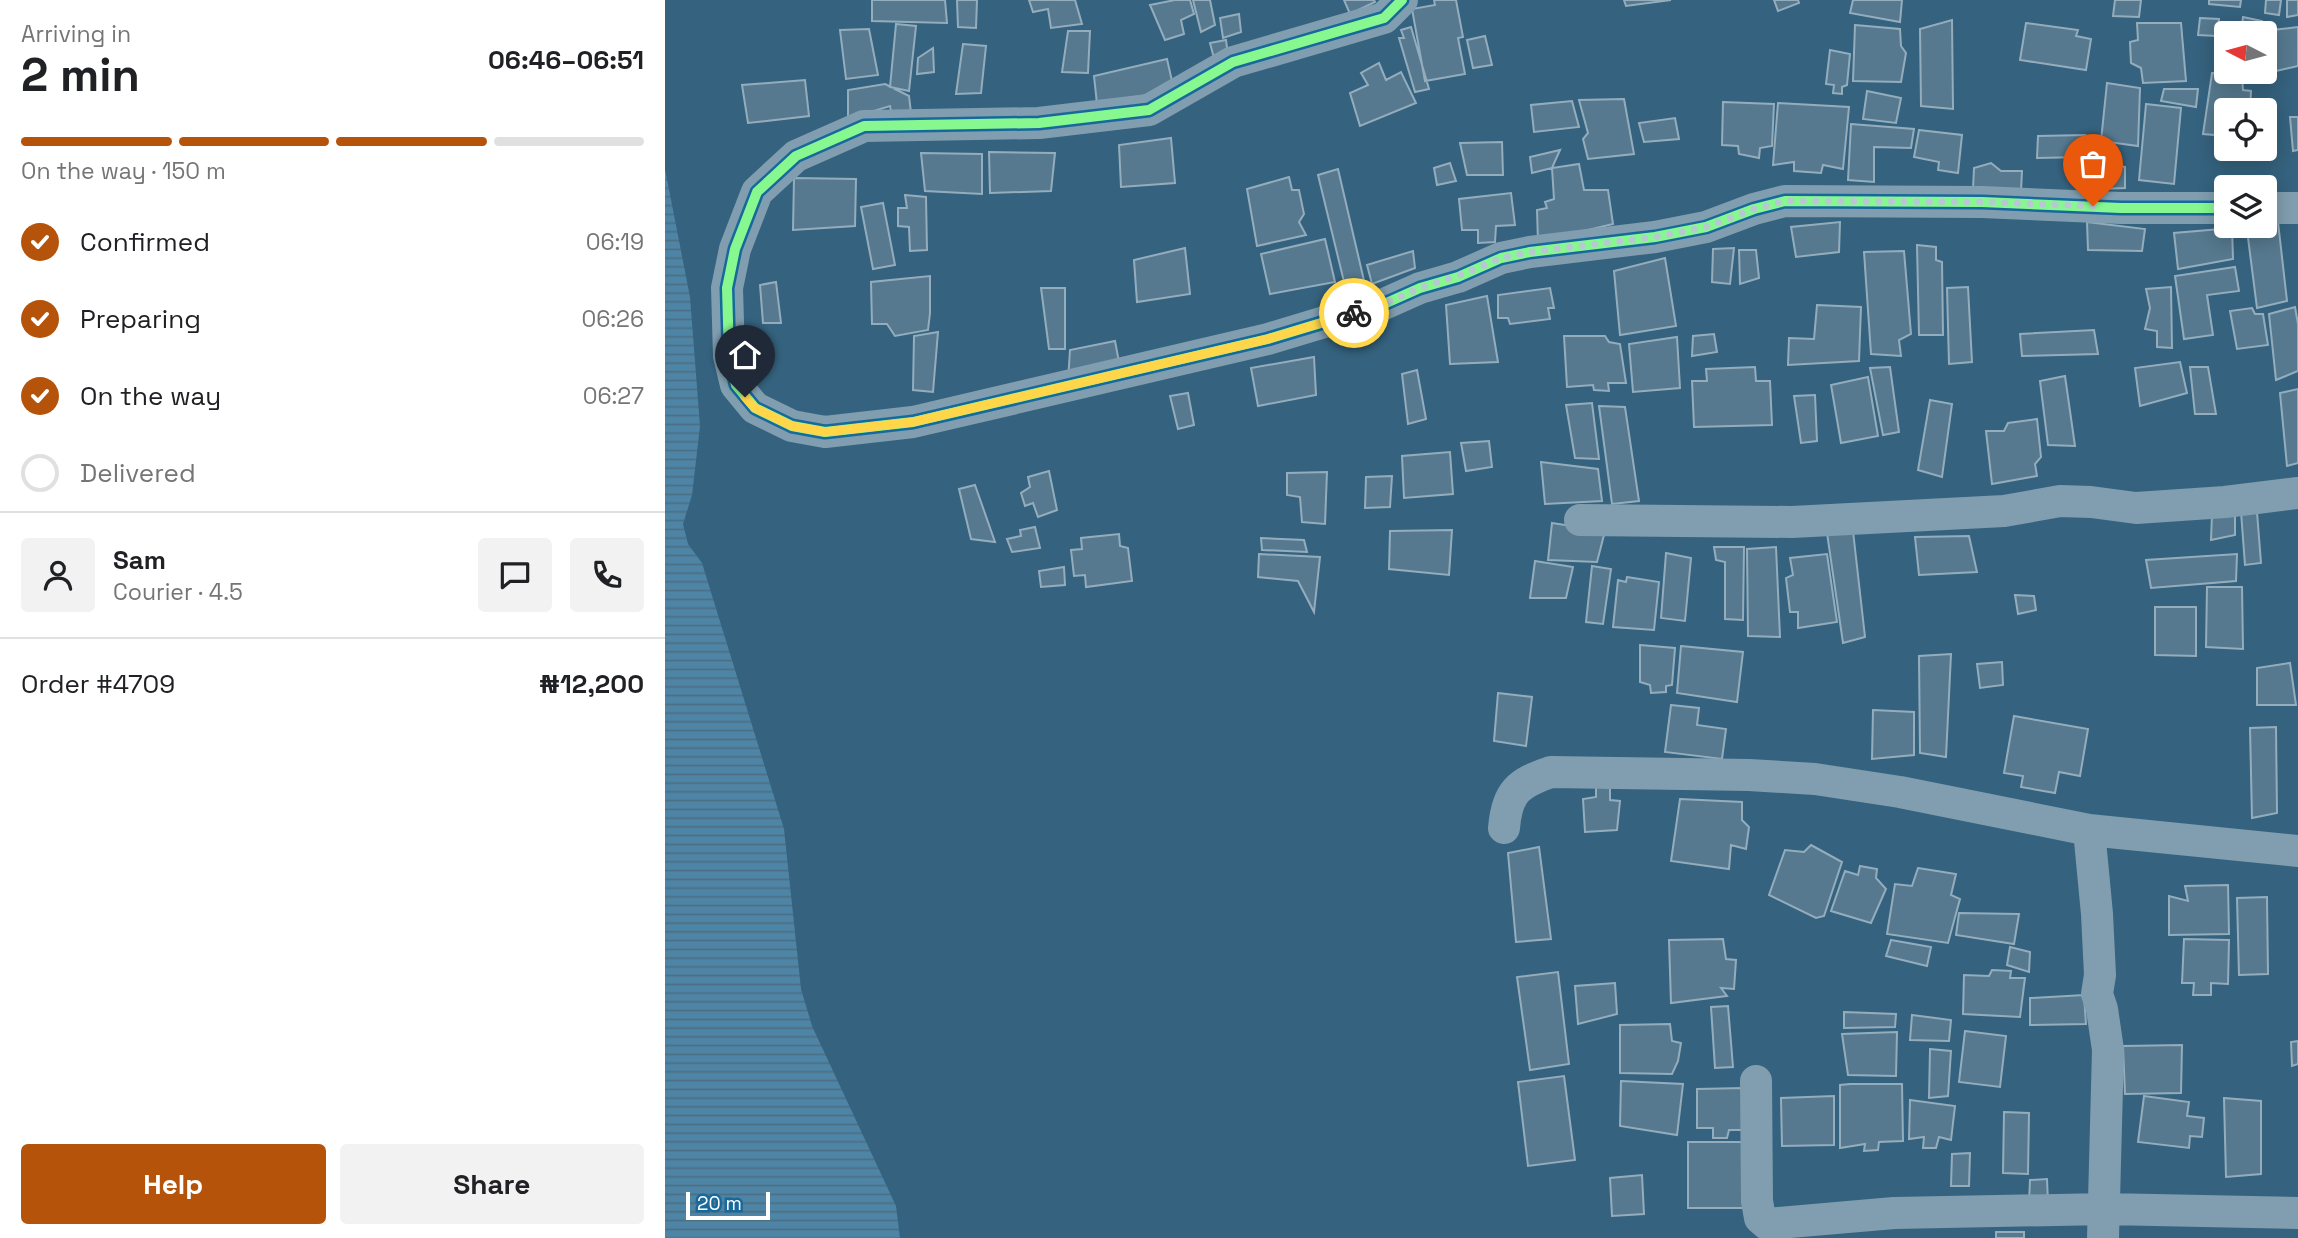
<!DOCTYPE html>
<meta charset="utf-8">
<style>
body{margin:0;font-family:"Space Grotesk",sans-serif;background:#f2f2f2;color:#202124;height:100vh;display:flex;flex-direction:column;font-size:26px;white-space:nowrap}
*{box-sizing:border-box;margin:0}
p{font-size:23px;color:#757577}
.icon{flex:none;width:38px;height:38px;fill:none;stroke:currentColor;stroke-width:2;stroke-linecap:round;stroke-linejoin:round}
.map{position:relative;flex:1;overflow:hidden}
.side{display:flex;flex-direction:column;background:#fff;width:665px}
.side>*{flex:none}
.needle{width:46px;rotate:276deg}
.buttons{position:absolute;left:1549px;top:21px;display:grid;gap:14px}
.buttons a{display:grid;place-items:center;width:63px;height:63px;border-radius:7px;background:#fff;box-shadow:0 4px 18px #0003;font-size:35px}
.scale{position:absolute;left:21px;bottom:18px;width:84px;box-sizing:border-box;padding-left:7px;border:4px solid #fff;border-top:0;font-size:19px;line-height:24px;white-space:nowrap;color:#fff;-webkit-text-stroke:5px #17699c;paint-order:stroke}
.pin{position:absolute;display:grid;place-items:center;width:60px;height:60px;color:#fff;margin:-72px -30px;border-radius:50% 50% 50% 0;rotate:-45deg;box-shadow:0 0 7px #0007}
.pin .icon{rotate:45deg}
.courier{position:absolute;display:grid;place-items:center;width:70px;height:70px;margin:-35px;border:5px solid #ffd54a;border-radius:50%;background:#fff;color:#222;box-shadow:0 2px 9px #0007}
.headline em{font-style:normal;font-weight:600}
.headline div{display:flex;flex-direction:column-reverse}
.headline{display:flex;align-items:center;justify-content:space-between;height:119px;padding:0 21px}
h1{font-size:46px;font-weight:600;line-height:52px}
.bar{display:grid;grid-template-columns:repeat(4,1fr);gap:10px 7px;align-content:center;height:84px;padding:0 21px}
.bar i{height:9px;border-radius:5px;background:#e0e0e0}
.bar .selected{background:#b45309}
.bar p{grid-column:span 4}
.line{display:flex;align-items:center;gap:18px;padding:0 21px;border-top:2px solid #e0e0e0}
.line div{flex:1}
.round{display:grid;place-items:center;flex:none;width:74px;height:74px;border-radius:7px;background:#f2f2f2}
ol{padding:0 21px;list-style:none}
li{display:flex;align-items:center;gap:21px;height:77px}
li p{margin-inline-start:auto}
li .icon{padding:7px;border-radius:50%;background:#b45309;color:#fff;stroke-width:4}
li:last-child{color:#757577}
li i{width:38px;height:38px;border:4px solid #e0e0e0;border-radius:50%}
.primary-button{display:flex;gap:14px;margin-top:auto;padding:14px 21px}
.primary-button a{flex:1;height:80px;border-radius:7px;background:#b45309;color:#fff;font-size:28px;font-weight:600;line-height:80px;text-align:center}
.primary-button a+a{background:#f2f2f2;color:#202124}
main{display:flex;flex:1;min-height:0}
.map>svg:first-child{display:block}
.water{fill:url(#water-rules)}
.building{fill:#56798f;stroke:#94adbd;stroke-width:2}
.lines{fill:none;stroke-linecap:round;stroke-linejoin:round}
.street{stroke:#809eaf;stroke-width:32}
.cycleway-casing{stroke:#17699c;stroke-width:15}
.cycleway{stroke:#87f88f;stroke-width:10}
.done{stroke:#b8c8d2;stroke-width:7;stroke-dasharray:0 12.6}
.route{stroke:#ffd54a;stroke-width:9}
</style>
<main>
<section class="side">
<div class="headline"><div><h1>2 min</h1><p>Arriving in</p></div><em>06:46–06:51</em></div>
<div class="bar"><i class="selected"></i><i class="selected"></i><i class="selected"></i><i></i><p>On the way · 150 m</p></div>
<ol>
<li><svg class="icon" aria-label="check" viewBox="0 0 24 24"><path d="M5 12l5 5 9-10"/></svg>Confirmed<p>06:19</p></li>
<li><svg class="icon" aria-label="check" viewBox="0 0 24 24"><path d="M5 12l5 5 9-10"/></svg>Preparing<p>06:26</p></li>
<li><svg class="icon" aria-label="check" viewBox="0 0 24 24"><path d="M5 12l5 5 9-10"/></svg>On the way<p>06:27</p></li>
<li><i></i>Delivered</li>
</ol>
<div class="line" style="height:126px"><a class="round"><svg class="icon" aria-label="person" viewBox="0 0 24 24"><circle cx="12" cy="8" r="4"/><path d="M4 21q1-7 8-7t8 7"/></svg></a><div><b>Sam</b><p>Courier · 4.5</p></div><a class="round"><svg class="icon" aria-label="chat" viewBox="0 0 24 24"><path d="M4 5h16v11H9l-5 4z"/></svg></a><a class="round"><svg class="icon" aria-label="phone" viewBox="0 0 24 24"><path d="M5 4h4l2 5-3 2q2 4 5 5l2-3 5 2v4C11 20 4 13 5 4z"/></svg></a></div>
<div class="line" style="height:91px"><div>Order #4709</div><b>₦12,200</b></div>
<div class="primary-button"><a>Help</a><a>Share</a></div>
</section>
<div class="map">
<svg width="1633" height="1238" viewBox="0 0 1633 1238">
<defs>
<pattern id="water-rules" width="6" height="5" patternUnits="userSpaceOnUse" patternTransform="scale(1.75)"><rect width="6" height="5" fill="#4e85a6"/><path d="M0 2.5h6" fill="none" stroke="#4d6e82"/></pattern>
</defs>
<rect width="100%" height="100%" fill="#35627e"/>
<path class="water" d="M0,169L25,297L35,426L27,495L18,524L23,544L37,563L119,829L136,989L147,1026L231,1206L235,1238H0Z"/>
<path class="building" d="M207,0H280L282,23L207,21Z
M292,0H312L311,28L293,27Z
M364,0H410L417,24L386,28L383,9L368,12Z
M510,0H525L529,14L516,20L519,34L500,40L485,5Z
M528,0H545L550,25L536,32Z
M679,0H709L710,2L685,14Z
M769,0H791L798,37L793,38L800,74L760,81L747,9L770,5Z
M959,0H1006L961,6Z
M1109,0H1133L1134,3L1113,11Z
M1188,0H1237L1235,22L1185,13Z
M1450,0H1476L1474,17L1448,16Z
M1544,0H1576L1575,7L1544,4Z
M1601,0H1616L1614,15L1600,13Z
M1622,0H1633V15L1622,17Z
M574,14L576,32L558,38L555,18Z
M1578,17L1597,21L1595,33H1576Z
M1535,18L1554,19L1552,36L1533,35Z
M1287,20L1288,109L1256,106L1255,29Z
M1361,23L1413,30L1411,36L1426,39L1421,70L1355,60Z
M1472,23H1516L1521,81L1478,83L1476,68L1466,63L1465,42L1473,40Z
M231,24L251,26L244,91L225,87Z
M1190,25L1235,29L1236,46L1241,53L1236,82L1188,81Z
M746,27L764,89L750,92L734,38H739L736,30Z
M1633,27V66L1611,71L1607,30Z
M204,29L213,75L181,79L175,30Z
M403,31H425L423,73L397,72Z
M820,36L827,65L808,68L802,40Z
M561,40L563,55L550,62L545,43Z
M298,44L321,46L316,93L291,94Z
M268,48L269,72L252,74L253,58Z
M1165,50L1185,54L1182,85L1177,87V94L1168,93L1169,85L1161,84Z
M502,59L509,90L432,104L429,76Z
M714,63L721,80L736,72L751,103L695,126L685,93L703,85L696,73Z
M1547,73L1577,77L1578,90L1586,91L1585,110H1561V136L1538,134Z
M140,80L144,116L83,123L77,85Z
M1442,83L1475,88L1473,146L1436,141Z
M220,84L244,96L246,113L227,116L225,106L183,119V90Z
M1499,89H1533L1531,107L1496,101Z
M1202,91L1236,98L1231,123L1198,119Z
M959,99L969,154L923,159L918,139L923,133L914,100Z
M907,101L914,127L869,132L866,105Z
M1058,102L1109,104L1107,146L1095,148L1094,158L1074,154L1073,146L1057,145Z
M1113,103L1184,107L1178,169L1158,165L1156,173L1129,171V162L1108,165Z
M1481,104L1516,108L1509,184L1474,180Z
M1625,117H1633V150L1628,151Z
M1010,118L1014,139L979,142L974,123Z
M1186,124L1249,129L1246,148L1209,147V182L1183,180Z
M1254,130L1297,135L1293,173L1273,170L1274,162L1249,157Z
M1420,135L1419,157L1372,158L1373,136Z
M506,138L510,183L456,187L454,145Z
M837,142L838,175H802L795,143Z
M895,150L887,168L867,173L865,157Z
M324,152L390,153L386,191L325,193Z
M256,153L317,154V194L260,191Z
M1437,162L1460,167V188L1434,189Z
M785,163L791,181L772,185L769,168Z
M1326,163L1336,171H1357L1356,191L1308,189L1309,168Z
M914,164L919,190H943L948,224L873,242L872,210L882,208L880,202L889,199L887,168Z
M673,169L700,285L681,290L653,175Z
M624,177L627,190H634L639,214L634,222L641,235L592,246L582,189Z
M129,178L191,179L190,226L128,230Z
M846,193L850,225L831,226L830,242L813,243V230H797L794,199Z
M240,195L261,197L262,250L245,251L244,227L233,226V208H242Z
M218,203L230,265L208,269L196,207Z
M1175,222L1174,252L1131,257L1126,227Z
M1422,222L1480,229L1477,251L1423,250Z
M1613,222L1622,301L1592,308L1582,230Z
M1567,228L1568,259L1513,269L1509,233Z
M660,239L670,282L605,294L596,254Z
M1252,245L1271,247V260L1277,262L1278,335H1254Z
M520,248L525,294L472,302L469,260Z
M1069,248L1065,284L1047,282L1048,249Z
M1074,250H1091L1094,278L1075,284Z
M748,251L750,268L707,284L702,265Z
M1239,251L1246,334L1234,340L1236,356L1206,354L1199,252Z
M1000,258L1011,326L955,335L949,271Z
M1570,267L1574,291L1542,295L1548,335L1519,339L1510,276Z
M265,276V313L263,330L230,336L222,324H207L206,282Z
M111,282L116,323H98L95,285Z
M1303,287L1307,362L1284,364L1282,288Z
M1506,287L1507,348L1492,347V331L1480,329L1485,308L1481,289Z
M376,288H400V349H384Z
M885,288L889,308H883L885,319L845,324L843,318H833V295Z
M822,296L833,362L785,364L781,305Z
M1152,305L1196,307L1194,361L1123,365L1124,338L1149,339Z
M1630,307L1633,324V371L1611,380L1604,314Z
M1587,308L1590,314H1598L1603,345L1572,349L1565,311Z
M1429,330L1433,354L1357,356L1355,334Z
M273,332L268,392L248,390L249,336Z
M1049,334L1052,352L1027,356L1028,336Z
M899,336H940L944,342L955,344L961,383H943L944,391L929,390L928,385L902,387Z
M1012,337L1015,388L968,392L964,344Z
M450,341L454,362L403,381L405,350Z
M649,357L651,395L593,406L586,368Z
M1515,362L1522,393L1475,406L1470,368Z
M1090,367L1091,381H1105L1107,425L1029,427L1027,381H1042L1041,369Z
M1225,367L1234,432L1218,435L1205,368Z
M1525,367H1543L1551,414H1530Z
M752,370L761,419L743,424L737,374Z
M1400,376L1410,446L1383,445L1375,381Z
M1203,377L1213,436L1176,443L1166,385Z
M1633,389V463L1622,466L1615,393Z
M523,393L529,425L513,429L505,396Z
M1150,395L1152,441L1136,443L1129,396Z
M1265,400L1287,404L1277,477L1253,470Z
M927,403L934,459L910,458L901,405Z
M934,406L960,407L974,501L947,504Z
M1372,419L1376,457L1370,464L1372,476L1327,484L1321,431H1339L1343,423Z
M824,441L827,467L801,471L796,443Z
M785,452L788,494L739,498L737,456Z
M876,462L933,469L937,501L880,504Z
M384,471L392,510L373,517L368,503L360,506L356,493L365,487L363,477Z
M662,472L660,524L637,522L635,497L622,495V473Z
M727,476L725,507L700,508L701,477Z
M310,485L330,542L306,539L294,489Z
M1570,511V535L1546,540L1547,514Z
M1576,512H1592L1596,563L1580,565Z
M887,523L940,531L932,562L883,560Z
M370,527L375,548L347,552L342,539L356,536L355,530Z
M787,530L784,575L724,569L725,531Z
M1188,531L1200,637L1178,643L1162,533Z
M454,534L455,546L463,548L467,581L421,587L420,575L409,576L406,550L417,549L416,538Z
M1304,536L1312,572L1254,575L1250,537Z
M596,538L639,540L642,552L597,550Z
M1049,547H1079L1078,620L1060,619V562L1051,560Z
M1111,547L1115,637L1083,636L1082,549Z
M1001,553L1026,558L1020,621L996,618Z
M594,554L655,557L649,612L633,581L593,577Z
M1162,554L1172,622L1133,628V612H1125L1121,578L1128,575L1125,558Z
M1572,554L1571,581L1486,588L1481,560Z
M870,561L908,567L901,598H865Z
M927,566L946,569L938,624L921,622Z
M399,567L400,585L376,587L374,571Z
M962,577L994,582L989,630L948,627L953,580L961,582Z
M1542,587H1577L1578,649L1541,647Z
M1350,595L1369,596L1371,610L1353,614Z
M1490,607H1531V656L1490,655Z
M975,645L1010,648L1007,685L1001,686V692L986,693L985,685L975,682Z
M1016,646L1078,652L1072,702L1012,693Z
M1286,654L1281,757L1255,753L1254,656Z
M1337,662L1338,685L1315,688L1312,664Z
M1625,663L1631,705H1592V668Z
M833,693L867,697L861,746L829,741Z
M1006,705L1034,708L1032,725L1061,729L1057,759L1000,752Z
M1208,710L1249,712V755L1207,759Z
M1349,716L1423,729L1415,776L1394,772L1390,793L1356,787L1358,776L1339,773Z
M1611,727L1612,813L1587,818L1585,728Z
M931,786L945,788V800L955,801L952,830L920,832L918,799L931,797Z
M1015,799L1077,802V820L1084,827L1081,849L1066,845L1064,869L1006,861Z
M1146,845L1177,862L1159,916L1151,918L1104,895L1120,850L1139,852Z
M874,847L886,939L851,942L843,853Z
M1195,866L1212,869L1211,878L1221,889L1206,923L1166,911L1180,871L1193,875Z
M1253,868L1291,874L1286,895L1295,899L1283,943L1222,934L1230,884L1247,886Z
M1563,885L1564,934L1504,935V896L1523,901L1520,886Z
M1602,897L1603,974L1574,975L1572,898Z
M1294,913L1354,914L1349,944L1291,935Z
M1058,939L1061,959L1071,960L1069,989L1056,988L1062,996L1006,1003L1004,940Z
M1519,939L1564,940L1563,984L1546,983V995H1528L1529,983H1517Z
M1226,940L1266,947L1262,966L1221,956Z
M1345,947L1365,952L1364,972L1342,965Z
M1327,970L1346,971L1345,978H1360L1355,1017L1298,1014L1299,975L1324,976Z
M893,972L904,1064L865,1070L852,977Z
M950,983L952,1014L913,1024L910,986Z
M1419,995L1421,1024L1365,1025V998Z
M1063,1006L1068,1067L1050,1068L1046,1007Z
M1179,1012L1231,1014L1230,1027L1179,1028Z
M1247,1015L1286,1020L1284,1041L1245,1040Z
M1005,1024L1007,1041L1016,1043L1013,1061L1007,1074L955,1073V1025Z
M1300,1031L1341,1036L1335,1087L1294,1082Z
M1232,1032L1231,1076L1183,1075L1177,1034Z
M1633,1041V1064L1627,1066L1626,1042Z
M1517,1045L1516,1093L1460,1094L1458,1046Z
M1265,1049L1286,1051L1283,1096L1264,1098Z
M899,1076L910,1160L863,1166L853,1082Z
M956,1081L1018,1084L1012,1135L955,1126Z
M1185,1084H1237L1238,1141L1214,1142L1213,1150L1199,1151L1200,1144L1175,1148V1085Z
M1079,1088V1130H1064L1062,1138H1048V1128H1032V1089Z
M1169,1096V1145L1117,1146L1116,1098Z
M1479,1096L1524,1102L1522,1116L1539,1118L1537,1137L1525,1136L1524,1148L1473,1142Z
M1559,1098L1596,1101V1174L1561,1177Z
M1245,1100L1290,1106L1286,1140L1274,1137L1271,1148H1258L1259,1137L1244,1139Z
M1339,1112L1364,1113L1363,1174L1338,1173Z
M1023,1142H1079L1080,1208H1023Z
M1305,1153L1304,1186H1286L1287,1154Z
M977,1175L979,1214L947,1216L945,1178Z
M1382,1179L1383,1203H1364L1365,1180Z
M1331,1232H1359V1238H1331Z"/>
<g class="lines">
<path class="street" d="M737,0L719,18L568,62L484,110L374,123L199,126L131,156L92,192L70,249L62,288L64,356L71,385L90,408L127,426L160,432L248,422L603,339L719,304L755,288L793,277L836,258L865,252L990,237L1041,227L1089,209L1120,201L1317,202L1456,208H1561
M1600,208H1633
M915,520L1127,522L1339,511L1395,501L1426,502L1471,508L1560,502L1633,493
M839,828C842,792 853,783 886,772L1084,775L1150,779L1235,792L1424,830L1633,851
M1424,830L1432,914L1435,975L1432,994L1437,1009L1443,1050L1438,1238
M1091,1081L1092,1201L1095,1218L1102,1224L1229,1213L1441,1209L1633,1213"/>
<defs>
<path id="cycleway" d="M737,0L719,18L568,62L484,110L374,123L199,126L131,156L92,192L70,249L62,288L64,356L71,385L90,408L127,426L160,432L248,422L603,339L719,304L755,288L793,277L836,258L865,252L990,237L1041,227L1089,209L1120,201L1317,202L1456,208H1561"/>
</defs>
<use href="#cycleway" class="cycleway-casing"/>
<use href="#cycleway" class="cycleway"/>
</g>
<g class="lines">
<path class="done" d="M689,313L719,304L755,288L793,276L836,258L865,252L990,237L1041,227L1089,209L1120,201L1317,202L1428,206"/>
<path class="route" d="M80,397L90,408L127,426L160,432L248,422L603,339L689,313"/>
</g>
</svg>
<div class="buttons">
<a><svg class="needle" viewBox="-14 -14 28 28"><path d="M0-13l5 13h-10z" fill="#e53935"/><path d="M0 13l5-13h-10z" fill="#757577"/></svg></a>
<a><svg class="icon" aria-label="locate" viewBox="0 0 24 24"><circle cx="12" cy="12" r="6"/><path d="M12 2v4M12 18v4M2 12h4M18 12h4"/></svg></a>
<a><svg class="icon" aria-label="layers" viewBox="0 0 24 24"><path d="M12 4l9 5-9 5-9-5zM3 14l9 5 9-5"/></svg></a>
</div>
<div class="scale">20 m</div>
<div class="pin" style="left:1428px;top:206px;background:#ea580c"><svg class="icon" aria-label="bag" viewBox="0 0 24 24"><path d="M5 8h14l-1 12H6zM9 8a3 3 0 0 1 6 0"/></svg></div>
<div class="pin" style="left:80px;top:397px;background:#1f2937"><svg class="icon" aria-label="home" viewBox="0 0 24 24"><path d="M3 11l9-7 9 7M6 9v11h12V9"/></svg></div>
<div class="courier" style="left:689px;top:313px"><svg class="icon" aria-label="bike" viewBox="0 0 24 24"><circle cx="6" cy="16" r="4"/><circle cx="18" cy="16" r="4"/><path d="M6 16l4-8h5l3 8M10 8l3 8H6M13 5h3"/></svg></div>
</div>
</main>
